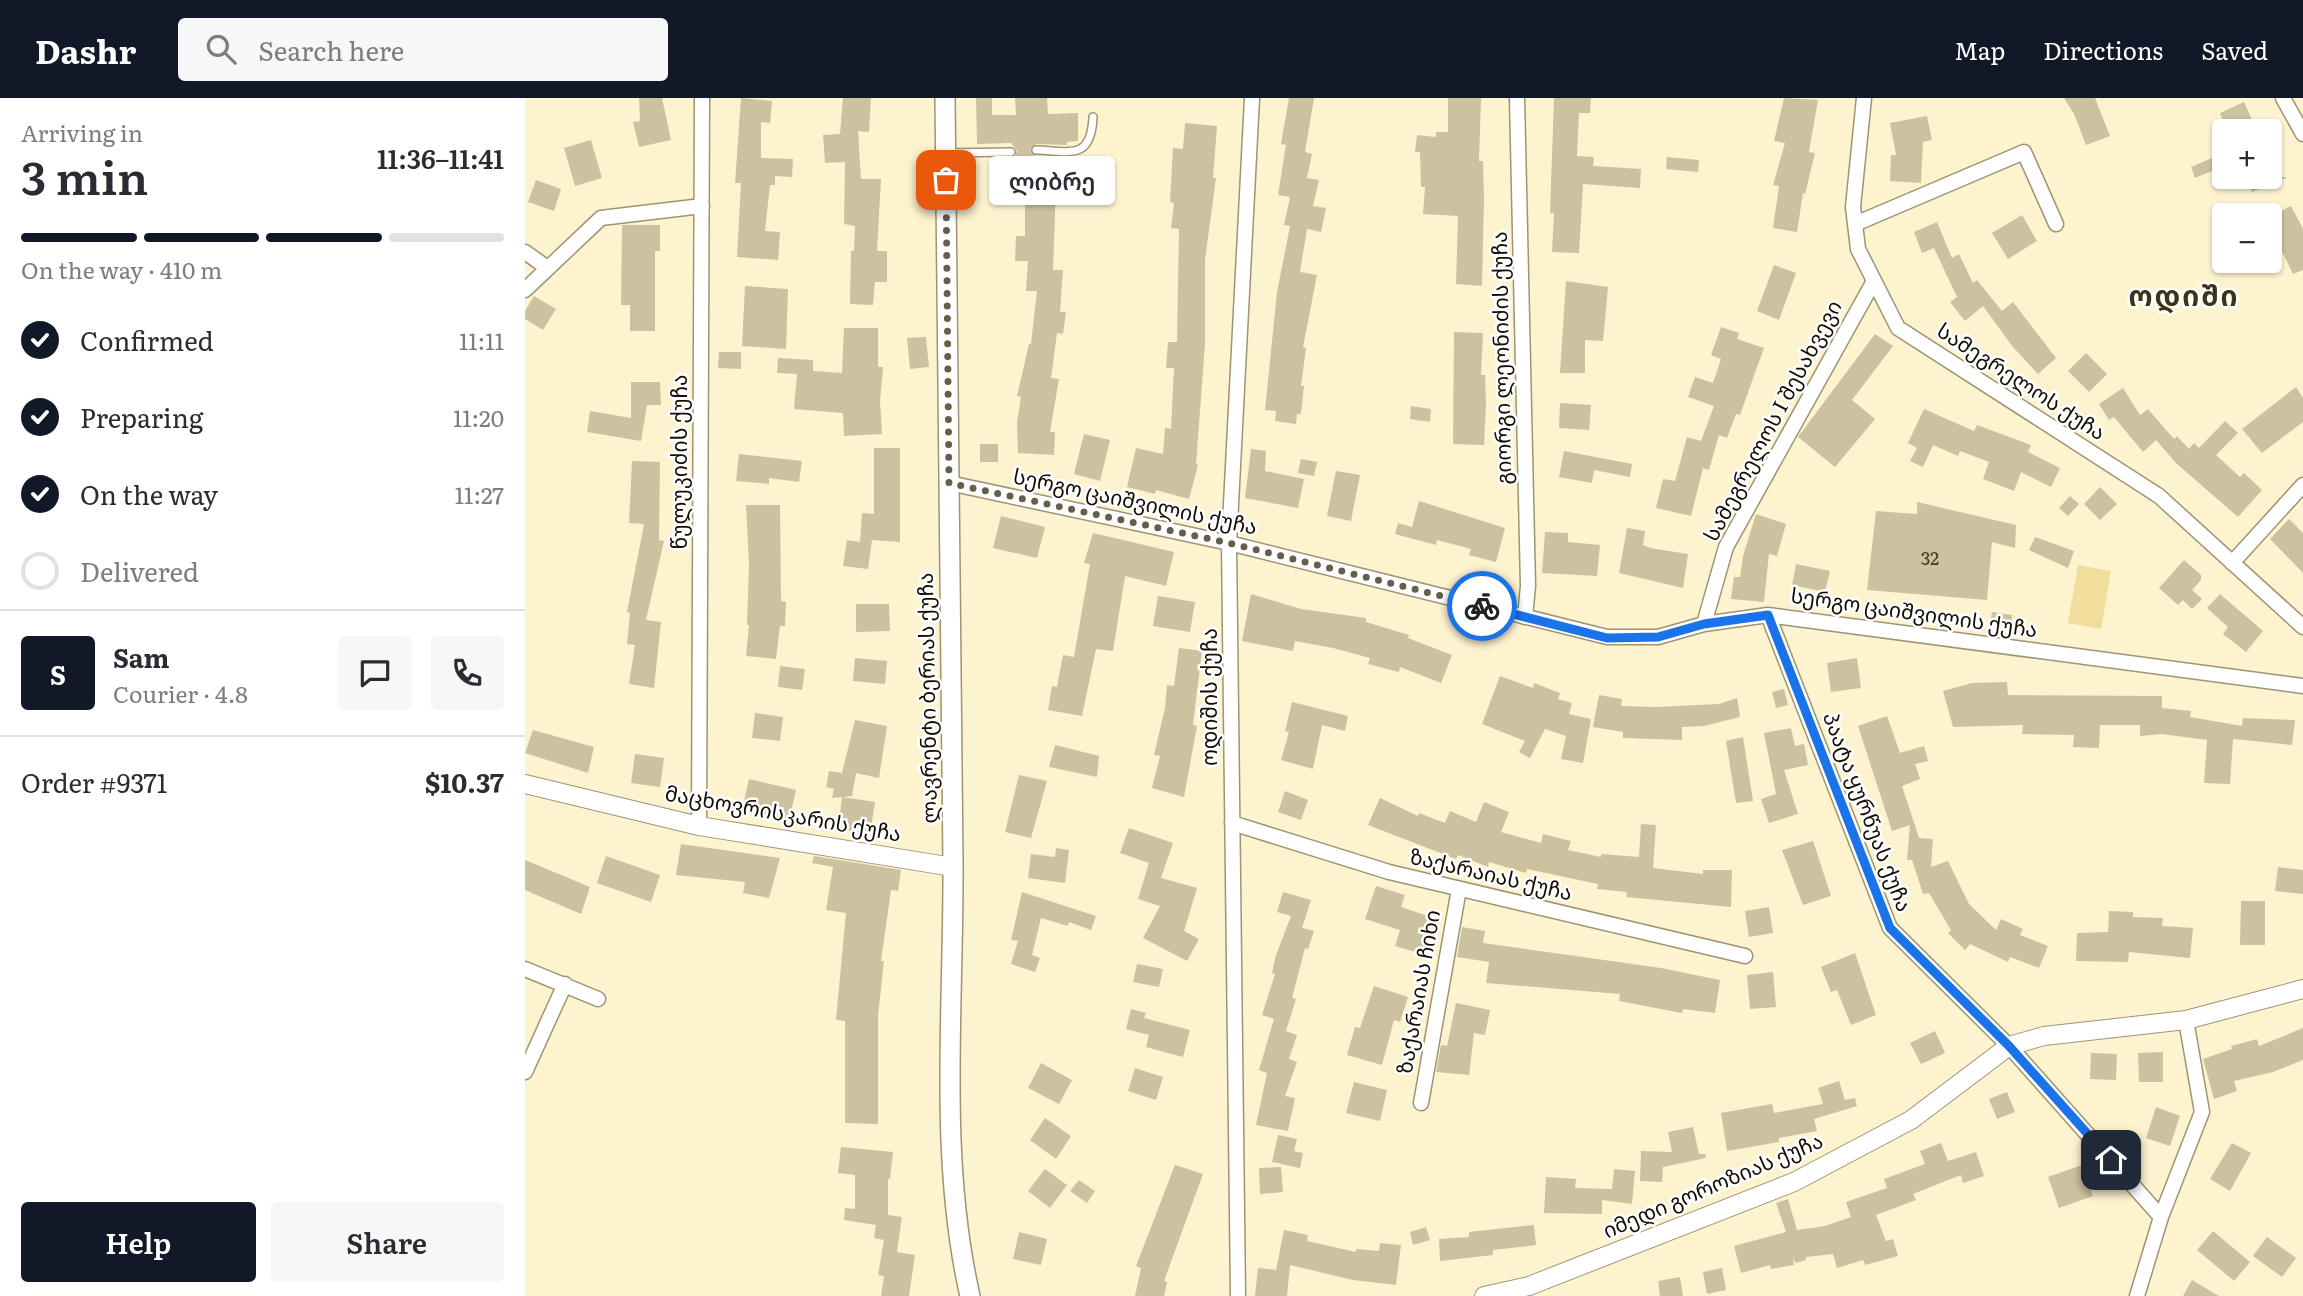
<!DOCTYPE html>
<meta charset="utf-8">
<style>
body{margin:0;font-family:Literata,"Noto Sans Georgian",serif;background:#f7f7f7;color:#2b2b33;height:100vh;display:flex;flex-direction:column;font-size:26px;white-space:nowrap}
*{box-sizing:border-box;margin:0}
p{font-size:23px;color:#7c7c81}
.icon{flex:none;width:38px;height:38px;fill:none;stroke:currentColor;stroke-width:2;stroke-linecap:round;stroke-linejoin:round}
.map{position:relative;flex:1;overflow:hidden}
.details{display:flex;flex-direction:column;background:#fff;width:525px}
.details>*{flex:none}
.controls{position:absolute;left:1687px;top:21px;display:grid;gap:14px}
.controls a{display:grid;place-items:center;width:70px;height:70px;border-radius:7px;background:#fff;box-shadow:0 2px 5px #0004;font-size:35px}
.pin{position:absolute;display:grid;place-items:center;width:60px;height:60px;color:#fff;margin:-30px;border-radius:14px;box-shadow:0 4px 10px #0006}
.courier{position:absolute;display:grid;place-items:center;width:70px;height:70px;margin:-35px;border:5px solid #1a73e8;border-radius:50%;background:#fff;color:#222;box-shadow:0 2px 9px #0007}
.bubble{position:absolute;height:49px;border-radius:7px;background:#fff;box-shadow:0 2px 5px #0004;font-size:23px;font-weight:600;line-height:49px;text-align:center}
.summary em{font-style:normal;font-weight:600}
.summary div{display:flex;flex-direction:column-reverse}
.summary{display:flex;align-items:center;justify-content:space-between;height:119px;padding:0 21px}
h1{font-size:46px;font-weight:600;line-height:52px}
.bar{display:grid;grid-template-columns:repeat(4,1fr);gap:10px 7px;align-content:center;height:84px;padding:0 21px}
.bar i{height:9px;border-radius:5px;background:#e1e1e2}
.bar .active{background:#111827}
.bar p{grid-column:span 4}
.line{display:flex;align-items:center;gap:18px;padding:0 21px;border-top:2px solid #e1e1e2}
.line div{flex:1}
.round{display:grid;place-items:center;flex:none;width:74px;height:74px;border-radius:7px;background:#f7f7f7}
ol{padding:0 21px;list-style:none}
li{display:flex;align-items:center;gap:21px;height:77px}
li p{margin-inline-start:auto}
li .icon{padding:7px;border-radius:50%;background:#111827;color:#fff;stroke-width:4}
li:last-child{color:#7c7c81}
li i{width:38px;height:38px;border:4px solid #e1e1e2;border-radius:50%}
.button{display:flex;gap:14px;margin-top:auto;padding:14px 21px}
.button a{flex:1;height:80px;border-radius:7px;background:#111827;color:#fff;font-size:28px;font-weight:600;line-height:80px;text-align:center}
.button a+a{background:#f7f7f7;color:#2b2b33}
header{display:flex;align-items:center;gap:42px;box-sizing:border-box;height:98px;padding:0 35px;background:#111827;color:#fff}
header strong{font-size:33px}
nav{display:flex;gap:38px;margin-inline-start:auto;font-size:24px}
.search{width:490px;height:63px;background:#f7f7f7;display:flex;align-items:center;gap:18px;box-sizing:border-box;padding:0 24px;border-radius:7px;color:#7c7c81;font-size:26px}
main{display:flex;flex:1;min-height:0}
.map>svg:first-child{display:block}
.green{fill:#f2de9c}
.building{fill:#ccc2a0}
.lines{fill:none;stroke-linecap:round;stroke-linejoin:round}
.service-casing{stroke:#9e9473;stroke-width:10}
.minor-casing{stroke:#9e9473;stroke-width:17}
.tertiary-casing{stroke:#9e9473;stroke-width:20}
.secondary-casing{stroke:#9e9473;stroke-width:22}
.service{stroke:#fff;stroke-width:7}
.minor{stroke:#fff;stroke-width:14}
.tertiary{stroke:#fff;stroke-width:18}
.secondary{stroke:#fff;stroke-width:19}
.done{stroke:#655e4a;stroke-width:7;stroke-dasharray:0 12.6}
.route{stroke:#1a73e8;stroke-width:9}
.labels{text-anchor:middle;stroke-width:5;stroke-linejoin:round;paint-order:stroke}
.number-label{font-size:18px;fill:#403b2a}
.street-label{font-size:21px;fill:#120e03;stroke:#fff}
.district-label{font-size:28px;font-weight:bold;letter-spacing:2px;fill:#3d3416;stroke:#fff}
</style>
<header>
<strong>Dashr</strong>
<div class="search"><svg class="icon" aria-label="search" viewBox="0 0 24 24"><circle cx="10" cy="10" r="6"/><path d="M15 15l6 6"/></svg>Search here</div>
<nav><a>Map</a><a>Directions</a><a>Saved</a></nav>
</header>
<main>
<section class="details">
<div class="summary"><div><h1>3 min</h1><p>Arriving in</p></div><em>11:36–11:41</em></div>
<div class="bar"><i class="active"></i><i class="active"></i><i class="active"></i><i></i><p>On the way · 410 m</p></div>
<ol>
<li><svg class="icon" aria-label="check" viewBox="0 0 24 24"><path d="M5 12l5 5 9-10"/></svg>Confirmed<p>11:11</p></li>
<li><svg class="icon" aria-label="check" viewBox="0 0 24 24"><path d="M5 12l5 5 9-10"/></svg>Preparing<p>11:20</p></li>
<li><svg class="icon" aria-label="check" viewBox="0 0 24 24"><path d="M5 12l5 5 9-10"/></svg>On the way<p>11:27</p></li>
<li><i></i>Delivered</li>
</ol>
<div class="line" style="height:126px"><b class="round" style="background:#111827;color:#fff">S</b><div><b>Sam</b><p>Courier · 4.8</p></div><a class="round"><svg class="icon" aria-label="chat" viewBox="0 0 24 24"><path d="M4 5h16v11H9l-5 4z"/></svg></a><a class="round"><svg class="icon" aria-label="phone" viewBox="0 0 24 24"><path d="M5 4h4l2 5-3 2q2 4 5 5l2-3 5 2v4C11 20 4 13 5 4z"/></svg></a></div>
<div class="line" style="height:91px"><div>Order #9371</div><b>$10.37</b></div>
<div class="button"><a>Help</a><a>Share</a></div>
</section>
<div class="map">
<svg width="1778" height="1198" viewBox="0 0 1778 1198">
<rect width="100%" height="100%" fill="#fef3cf"/>
<path class="green" d="M1553,467L1586,473L1576,531L1543,525Z"/>
<path class="building" d="M114,0H137L146,42L114,49L108,24L115,23Z
M216,0L247,3L245,25L236,24V60L268,61L267,79L250,78V87H245L240,133L255,134L253,162L212,159L216,85H210Z
M318,0H346L344,34L333,33L336,81H356L352,153H362V184H350L348,207L325,206L326,153H329L330,128L319,126L320,64L300,65L298,37L315,36Z
M451,0H467V17H491L490,0H522L523,16L553,15V43L542,44V47L511,46L505,51L510,58L542,60V88H531L528,172H538L535,214H541L538,236L532,235L526,280L534,281L525,334H530L529,357L493,355L492,324L496,299L492,298L504,246H506L512,193H501L503,163H490L491,138H500V88H495V59H490L492,53L486,45L452,46Z
M764,0H789L780,54L787,56L782,80L794,82L788,108L801,110L796,134L782,131L775,174L792,177L778,249L781,250L776,288H779L776,316H772L771,326L750,323L751,313L740,312L752,194L765,128L759,127L765,99L753,97L761,47L756,46Z
M923,0H956L954,63H958L959,101L957,188L931,186L933,118L898,116L900,89H896L895,54H890L892,37L911,39V34H923Z
M1029,0H1066L1065,15H1054L1052,58L1069,59L1068,68L1116,71L1115,90L1058,86L1054,155L1027,154L1029,115H1025Z
M1259,0L1293,2L1284,54L1290,55L1280,96L1278,95L1272,134L1248,130L1254,88L1248,87L1260,45L1249,43Z
M1539,0H1570L1585,38L1561,47L1549,16Z
M1719,4L1732,33H1702L1695,15Z
M1402,18L1407,42L1398,44L1396,85L1365,83L1366,57H1371L1365,25Z
M660,25L692,28L688,80H691L680,162V246L671,366L673,367L664,401L631,392L630,396L602,389L611,350L638,356L640,330L646,331L649,270H641L643,244H652L654,131L646,130L649,105L645,104L648,50L658,51Z
M66,42L77,80L50,88L39,50Z
M1699,55V68L1670,80L1666,69Z
M1142,59L1174,62L1173,74L1141,71Z
M1721,79H1763L1727,94Z
M11,82L36,91L29,113L3,104Z
M1766,108L1778,131V172L1768,176L1745,129V119Z
M1497,117L1512,143L1483,161L1467,135Z
M1412,124L1427,160L1434,156L1448,185L1452,182L1477,213L1488,204L1531,260L1513,276L1488,249L1458,208L1440,223L1425,204L1432,199L1409,150L1397,155L1389,134Z
M97,127H135V153H130V233H105V207H96Z
M1249,167L1271,175L1254,222L1232,213Z
M1041,183L1083,189L1078,243L1060,242V275H1035Z
M220,188L263,191L261,251L217,248Z
M9,198L31,211L18,232L0,221V213Z
M1196,229L1214,235L1212,241L1239,250L1231,272L1215,317L1211,316L1202,340L1194,337L1184,372L1178,370L1166,418L1131,410L1138,381L1150,383L1162,339L1176,343L1189,308L1163,299L1170,279L1188,285L1196,261L1186,257Z
M319,230H353V269H358L355,303L357,336L319,338L318,315L269,311L272,276L252,275L253,260L288,262V273L317,275Z
M929,234L958,235L956,277H960L961,305L959,347L928,346Z
M1350,236L1368,248L1327,302L1350,321L1310,369L1273,339Z
M401,239L404,269L385,271L382,240Z
M194,254H216V271L193,270Z
M1561,255L1582,276L1564,294L1543,273Z
M106,284H135L136,307H122L116,343L62,334L65,313L106,320Z
M1771,289L1778,300V324L1737,355L1717,331Z
M1598,290L1615,317L1623,311L1649,341L1652,338L1664,351L1669,345L1674,350L1700,323L1713,335L1691,357L1715,379L1719,375L1737,392L1713,419L1651,365L1631,342L1618,354L1589,319L1584,322L1574,306Z
M1035,305L1066,307L1064,332L1034,330Z
M886,308L906,311L905,324L885,321Z
M1399,311L1449,333L1452,327L1506,347L1503,354L1535,370L1526,389L1496,374L1489,393L1458,381L1464,364L1435,353L1433,358L1408,347L1398,369L1385,363L1392,350L1383,345Z
M559,336L585,342L575,383L549,376Z
M455,346H473V364H455Z
M349,350H375V444L347,442L343,471L318,468L322,442L335,444L337,415L349,416Z
M726,351L741,353L740,373L779,381L773,410L720,400Z
M1039,353L1107,366L1105,379L1069,372L1067,385L1034,379Z
M214,356L277,363L274,384L244,380V386L211,383Z
M776,361L792,364L789,378L773,375Z
M107,363L135,364L134,442L139,443L121,522L136,524L129,590L104,586L110,547L102,546L105,515L102,514L119,426L104,425Z
M811,373L835,377L826,423L802,418Z
M1575,389L1592,406L1575,422L1559,406Z
M1545,398L1554,406L1543,418L1534,410Z
M894,403L980,430L971,464L944,457L946,451L912,442L911,447L870,436L873,425L887,429Z
M1392,404L1491,427L1490,450L1467,444L1462,502L1342,492L1351,413L1392,416Z
M221,407H255L256,503L261,504L260,528H255L251,561L221,558L224,527H222L224,467Z
M1231,416L1261,426L1252,458L1244,456L1239,504L1206,501L1209,479H1215L1218,458Z
M476,418L520,429L512,460L468,450Z
M1764,421L1778,435V475L1745,441Z
M1102,430L1120,433L1118,447L1125,450L1163,456L1158,490L1094,475Z
M1020,434L1043,435V444L1075,447L1072,478L1017,475Z
M568,435L649,454L641,488L600,478L588,553L571,551L557,618L523,612L527,588L532,589L538,557L549,559L565,466L559,465Z
M1510,439L1549,453L1543,470L1504,452Z
M1659,462L1676,477V482L1667,492L1677,501L1667,511L1658,502L1653,507L1634,490Z
M1271,466L1305,473L1300,494L1267,487Z
M726,496L776,511L841,520V524L884,537L883,540L927,557L916,585L875,569L874,574L843,566L845,560L808,550L770,543L768,553L717,543Z
M1695,496L1738,533L1721,554L1698,536L1703,529L1682,510Z
M633,498L670,504L665,534L628,528Z
M331,506H364L365,533L331,534Z
M1467,514L1487,517L1486,528L1465,526Z
M654,550L677,553L668,627L672,628L659,699L627,690L635,658L629,657L640,610L642,587L649,588Z
M330,560L362,563L360,586L328,583Z
M1332,560L1336,590L1306,594L1302,565Z
M255,568L280,571L277,592L253,589Z
M975,578L1008,590L1009,585L1035,595L1033,601L1047,605L1044,616L1066,621L1058,665L1036,661L1041,638L1020,631L1005,660L994,654L1000,643L957,626Z
M1482,584L1483,597L1637,598V610L1666,613L1665,619L1717,628L1718,620L1770,622L1767,647L1708,641L1705,686L1679,685L1682,642L1637,636L1615,638V627H1575L1574,650L1548,649L1549,637L1497,636L1498,627L1428,629L1418,593L1447,585Z
M1259,591L1263,607L1251,610L1247,594Z
M1074,597L1097,601L1096,608L1131,609L1194,606L1212,600L1215,619L1179,628L1157,629V642L1098,640V634L1068,629Z
M767,604L823,618L820,633L797,627L788,671L756,662L764,634L760,633Z
M230,615L258,619L255,643L227,640Z
M1362,618L1375,655L1399,648L1403,663L1390,666L1395,681L1377,688L1394,740L1408,741L1406,769L1423,763L1444,806L1471,832L1476,821L1498,831L1495,837L1523,848L1514,870L1485,859L1483,864L1445,846L1440,852L1423,835L1426,832L1404,795L1398,796L1387,762H1382L1385,727L1367,733L1333,628Z
M330,622L362,628L354,680L331,675L327,698L307,700L309,691L301,689L304,673L317,675Z
M1266,630L1270,648L1279,646L1283,667L1259,672L1273,716L1244,725L1236,701L1251,696L1239,635Z
M8,632L69,649L63,675L0,655Z
M1218,639L1228,703L1211,705L1201,643Z
M530,647L574,658L572,679L524,669Z
M110,656L139,660L135,689L106,685Z
M494,677L522,683L506,740L480,734Z
M224,681L271,692L264,723L217,712Z
M760,693L783,702L776,722L753,714Z
M317,699L350,704L345,736L313,731Z
M855,700L893,718L894,715L920,725L925,713L951,724L959,704L984,714L976,734L1016,745L1018,736L1046,743L1043,752L1076,759V756L1114,759L1116,726L1131,727L1128,770L1178,776V772H1207L1206,809L1101,799L1102,794L1072,791L1073,786L1002,771L1001,775L964,764L963,769L933,757L931,761L843,727Z
M604,730L648,745L636,780L672,790L659,833L674,841L662,863L618,840L635,808L613,801L624,765L595,755Z
M1288,743L1306,798L1278,807L1257,752Z
M156,746L255,760L244,800L218,795L220,784L151,777Z
M531,750L544,752L540,785L503,780L506,756L530,759Z
M81,758L135,777L126,804L72,785Z
M289,758L376,772L373,793L366,792L356,863H359L353,918V1026L320,1025V923L311,922L321,815L301,812L308,769L287,765Z
M0,762L65,789L56,816L0,792Z
M1753,769L1778,772V796L1750,793Z
M851,788L880,797L876,809L909,820L897,856L870,848L875,832L840,821Z
M497,794L571,818L566,832L544,824L543,828L516,820L507,857L515,860L510,874L486,866L493,843L486,842Z
M758,794L786,802L777,830L789,833L783,851L780,850L767,900L771,901L761,933L772,937L764,961L772,964L760,998L770,1000L763,1033L731,1027L742,975L734,972L749,921L737,917L750,876L747,875L751,857L766,818L752,814Z
M1716,803H1740V847H1715Z
M1244,809L1248,835L1224,839L1220,813Z
M1584,813L1608,814V819L1638,820L1637,828L1668,830L1665,860L1604,854L1603,864L1551,863L1552,835L1583,834Z
M937,829L960,833L958,845L1136,870L1195,882L1190,915L1158,911L1157,915L1094,903L1095,896L961,885L964,864L932,859Z
M1330,855L1351,917L1326,927L1312,892L1306,894L1296,869Z
M612,866L638,871L634,889L608,884Z
M1248,874L1251,909L1225,911L1222,877Z
M849,888L883,899L875,924L869,922L857,967L822,957L830,929L835,930Z
M931,905L965,912L960,937L949,935L944,977L911,974L916,947L922,948Z
M606,911L621,915L619,920L665,932L658,959L621,949L624,937L601,931Z
M1778,930V962L1748,974L1709,983L1712,993L1689,1001L1678,961L1707,951L1706,948L1732,941L1734,948Z
M1410,933L1420,955L1396,966L1385,945Z
M1638,954V984H1614L1613,955Z
M1566,955L1592,956L1591,982L1565,981Z
M516,965L547,982L534,1006L503,990Z
M610,970L638,979L631,1002L603,993Z
M1314,983L1320,1002L1330,1000L1332,1008L1289,1021L1292,1033L1254,1040V1044L1202,1053L1196,1015L1247,1006L1249,1015L1298,1006L1293,990Z
M829,984L862,992L855,1023L821,1015Z
M1482,994L1490,1014L1472,1021L1464,1001Z
M1631,1009L1655,1018L1645,1048L1621,1040Z
M520,1020L546,1038L531,1061L505,1042Z
M1168,1029L1174,1056H1180L1181,1060L1138,1069L1137,1084L1115,1083L1116,1053L1147,1054L1143,1034Z
M753,1037L772,1041L769,1053L778,1055L775,1070L747,1064Z
M1416,1045L1423,1063L1451,1054L1459,1078L1438,1085L1436,1077L1388,1096L1391,1102L1351,1117L1361,1143L1368,1141L1373,1158L1340,1167L1338,1162L1312,1170L1308,1156L1281,1159V1162L1271,1165L1268,1161L1269,1167L1246,1171L1245,1167L1216,1175L1209,1148L1261,1134L1251,1105L1263,1101L1272,1132L1300,1128L1326,1119L1321,1104L1362,1090L1359,1081L1400,1066L1395,1053Z
M1707,1045L1726,1055L1705,1093L1685,1081Z
M316,1049L368,1054L365,1081H363V1117L377,1119L372,1154L390,1157L384,1198H356L359,1178L353,1177L359,1142L349,1140L351,1127L319,1122L320,1110L330,1111V1077L313,1075Z
M650,1067L678,1076L639,1183L642,1184L639,1198H610L616,1170L611,1168Z
M1557,1067L1568,1098L1534,1110L1523,1079Z
M756,1069L758,1094L735,1096L734,1070Z
M520,1071L542,1087L525,1110L503,1093Z
M1089,1071L1110,1073L1107,1106L1077,1102V1116L1019,1115L1021,1079L1051,1081L1050,1090L1087,1091Z
M554,1082L570,1093L562,1105L545,1093Z
M1009,1127L1011,1147L968,1152V1157L915,1163L914,1141L944,1139V1134Z
M901,1129L905,1142L888,1147L885,1134Z
M759,1132L783,1137L782,1143L831,1154V1151L854,1153L855,1145L876,1147L871,1187L828,1182L765,1167L762,1198H730L733,1170L751,1172Z
M1688,1133L1725,1164L1709,1183L1672,1152Z
M494,1134L522,1141L516,1167L488,1161Z
M1742,1139L1771,1160L1757,1179L1728,1158Z
M1197,1170L1201,1192L1182,1196L1178,1174Z
M1155,1179L1158,1198H1135L1133,1183Z
M1667,1182L1694,1198H1658Z"/>
<g class="lines">
<defs>
<path id="service" d="M511,52C545,53 566,63 568,19
M421,55L486,54"/>
<path id="minor" d="M992,0L1003,488L1000,519
M1339,0L1328,109L1333,151L1373,230L1634,398L1778,529
M1758,0L1778,36
M1330,126L1499,54L1531,126
M0,154L21,169
M0,192L76,120L177,108
M424,385L704,445L1082,539H1133L1179,526L1243,517L1778,588
M1707,465L1778,387
M1243,517L1365,830L1484,948L1636,1119L1612,1198
M1179,526L1201,449L1349,183
M707,725L864,774L1220,858
M174,728L177,0
M0,871L73,901
M0,974L40,886
M896,1005L934,791
M1636,1119L1677,1014L1661,922
M713,1198L704,445L727,0"/>
<path id="tertiary" d="M0,686L174,728L428,769
M959,1198L1004,1188L1269,1084L1386,1022L1484,948L1519,938L1661,922L1778,891"/>
<path id="secondary" d="M420,0C423,255 426,510 428,765C429,908 413,1058 445,1198"/>
</defs>
<use href="#service" class="service-casing"/>
<use href="#minor" class="minor-casing"/>
<use href="#tertiary" class="tertiary-casing"/>
<use href="#secondary" class="secondary-casing"/>
<use href="#service" class="service"/>
<use href="#minor" class="minor"/>
<use href="#tertiary" class="tertiary"/>
<use href="#secondary" class="secondary"/>
</g>
<g class="lines">
<path class="done" d="M421,82L424,385L704,445L957,508"/>
<path class="route" d="M957,508L1082,540L1133,539L1179,526L1243,517L1365,830L1484,948L1586,1062"/>
</g>
<g class="labels">
<g class="number-label">
<text x="1405" y="467">32</text>
</g>
<g class="street-label">
<text transform="translate(977 260) rotate(-91)" y="7">გიორგი ლეონიძის ქუჩა</text>
<text transform="translate(1496 284) rotate(33)" y="7">სამეგრელოს ქუჩა</text>
<text transform="translate(1248 323) rotate(-62)" y="7">სამეგრელოს I შესახვევი</text>
<text transform="translate(155 364) rotate(-90)" y="7">წულუკიძის ქუჩა</text>
<text transform="translate(610 404) rotate(12)" y="7">სერგო ცაიშვილის ქუჩა</text>
<text transform="translate(1389 515) rotate(8)" y="7">სერგო ცაიშვილის ქუჩა</text>
<text transform="translate(685 599) rotate(-90)" y="7">ოდიშის ქუჩა</text>
<text transform="translate(403 600) rotate(-91)" y="7">ლავრენტი ბერიას ქუჩა</text>
<text transform="translate(1342 714) rotate(69)" y="7">პაატა ყურწუას ქუჩა</text>
<text transform="translate(258 716) rotate(10)" y="7">მაცხოვრისკარის ქუჩა</text>
<text transform="translate(966 777) rotate(13)" y="7">ზაქარაიას ქუჩა</text>
<text transform="translate(894 894) rotate(-80)" y="7">ზაქარაიას ჩიხი</text>
<text transform="translate(1188 1088) rotate(-23)" y="7">იმედი გოროზიას ქუჩა</text>
</g>
<g class="district-label">
<text x="1659" y="208">ოდიში</text>
</g>
</g>
</svg>
<div class="controls">
<a>+</a>
<a>−</a>
</div>
<div class="pin" style="left:421px;top:82px;background:#ea580c"><svg class="icon" aria-label="bag" viewBox="0 0 24 24"><path d="M5 8h14l-1 12H6zM9 8a3 3 0 0 1 6 0"/></svg></div>
<div class="pin" style="left:1586px;top:1062px;background:#1f2937"><svg class="icon" aria-label="home" viewBox="0 0 24 24"><path d="M3 11l9-7 9 7M6 9v11h12V9"/></svg></div>
<div class="courier" style="left:957px;top:508px"><svg class="icon" aria-label="bike" viewBox="0 0 24 24"><circle cx="6" cy="16" r="4"/><circle cx="18" cy="16" r="4"/><path d="M6 16l4-8h5l3 8M10 8l3 8H6M13 5h3"/></svg></div>
<div class="bubble" style="left:464px;top:58px;width:126px">ლიბრე</div>
</div>
</main>
